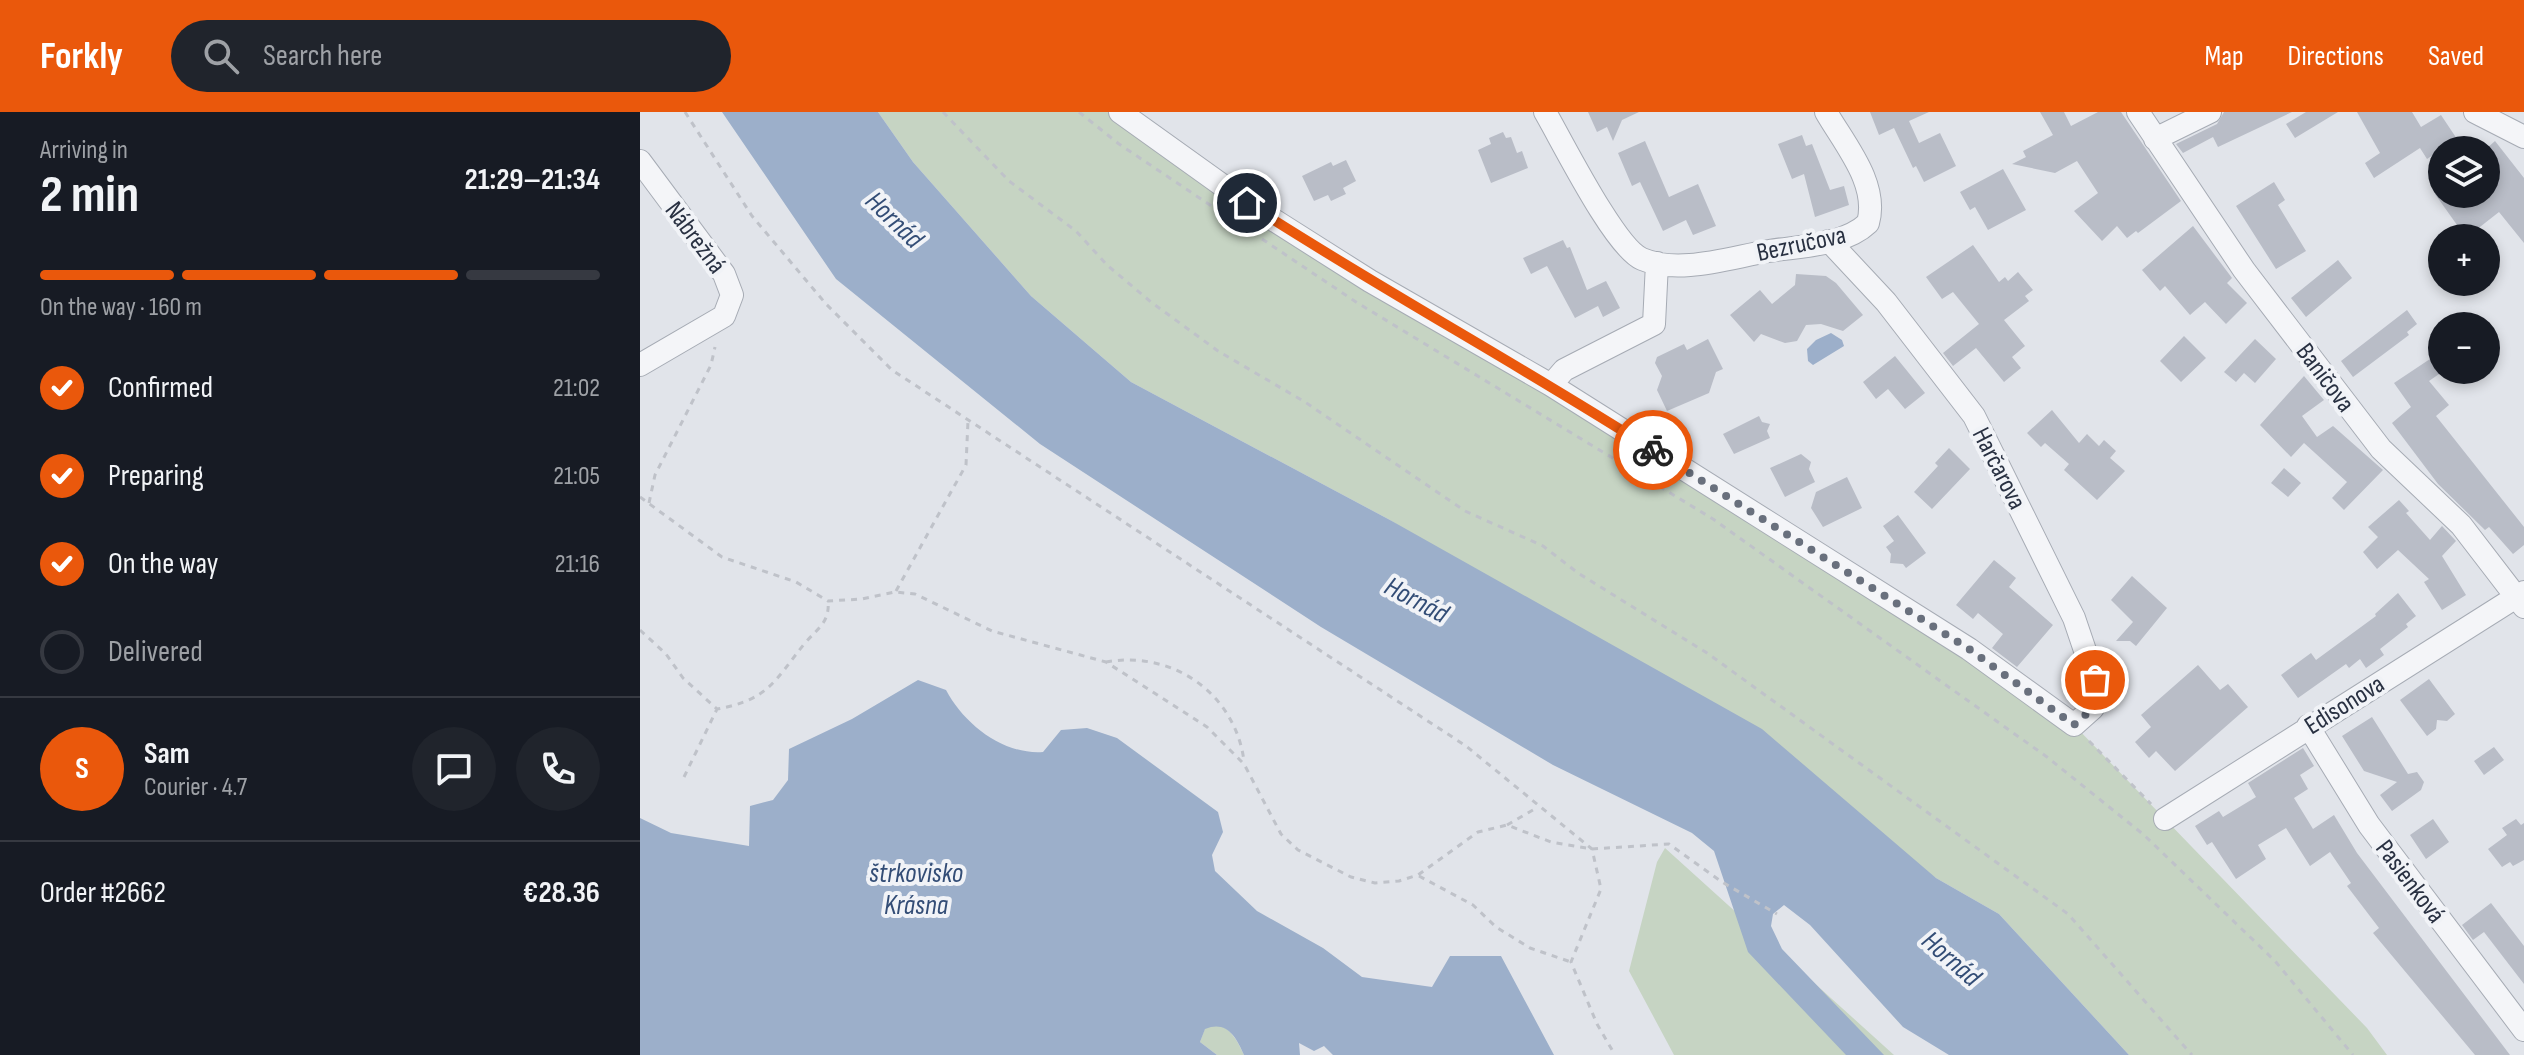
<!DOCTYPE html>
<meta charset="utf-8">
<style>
body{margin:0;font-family:"Sofia Sans Condensed",sans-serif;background:#20242c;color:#f1f3f6;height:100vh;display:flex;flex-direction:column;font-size:30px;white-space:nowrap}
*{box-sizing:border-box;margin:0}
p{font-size:26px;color:#9ea1a6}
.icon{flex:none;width:44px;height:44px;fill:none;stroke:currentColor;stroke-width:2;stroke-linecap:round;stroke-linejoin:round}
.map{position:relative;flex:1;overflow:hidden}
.panel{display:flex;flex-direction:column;background:#171b24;width:640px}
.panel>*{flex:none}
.buttons{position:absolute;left:1788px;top:24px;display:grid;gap:16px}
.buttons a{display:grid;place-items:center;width:72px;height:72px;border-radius:50%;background:#171b24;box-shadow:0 4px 12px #0003;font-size:40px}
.pin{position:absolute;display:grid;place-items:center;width:68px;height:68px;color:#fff;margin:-34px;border:4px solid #fff;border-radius:50%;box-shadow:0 2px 8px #0007}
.courier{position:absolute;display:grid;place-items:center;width:80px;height:80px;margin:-40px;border:6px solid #ea580c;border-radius:50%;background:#fff;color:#222;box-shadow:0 2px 10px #0007}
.overview em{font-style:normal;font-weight:700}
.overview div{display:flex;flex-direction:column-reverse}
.overview{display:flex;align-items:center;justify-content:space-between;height:136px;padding:0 40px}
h1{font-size:52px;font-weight:700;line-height:60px}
.bar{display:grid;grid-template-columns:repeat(4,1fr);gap:12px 8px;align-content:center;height:96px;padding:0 40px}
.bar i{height:10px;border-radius:6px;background:#363941}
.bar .on{background:#ea580c}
.bar p{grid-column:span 4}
.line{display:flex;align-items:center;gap:20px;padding:0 40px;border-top:2px solid #363941}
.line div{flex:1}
.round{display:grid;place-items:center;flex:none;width:84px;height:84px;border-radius:42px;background:#20242c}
ol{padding:0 40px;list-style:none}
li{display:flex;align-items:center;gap:24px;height:88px}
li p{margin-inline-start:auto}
li .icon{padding:8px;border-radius:50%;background:#ea580c;color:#fff;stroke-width:4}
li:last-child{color:#9ea1a6}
li i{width:44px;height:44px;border:4px solid #363941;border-radius:50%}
header{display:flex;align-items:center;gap:48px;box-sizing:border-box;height:112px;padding:0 40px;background:#ea580c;color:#fff}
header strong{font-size:38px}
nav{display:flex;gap:44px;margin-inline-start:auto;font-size:28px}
.search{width:560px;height:72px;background:#20242c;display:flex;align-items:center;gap:20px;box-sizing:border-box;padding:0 28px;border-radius:44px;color:#9ea1a6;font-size:30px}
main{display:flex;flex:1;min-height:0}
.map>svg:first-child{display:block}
.green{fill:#c6d4c3}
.water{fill:#9cafca}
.building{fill:#b9bdc7}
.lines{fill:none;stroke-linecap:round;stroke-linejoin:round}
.minor-casing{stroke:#a6abb4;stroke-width:24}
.path{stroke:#bfc2c9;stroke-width:3;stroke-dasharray:6 6;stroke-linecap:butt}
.minor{stroke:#f4f5f8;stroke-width:22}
.done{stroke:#69707d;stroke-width:8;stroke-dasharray:0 14.4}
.route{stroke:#ea580c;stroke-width:10}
.labels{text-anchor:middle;stroke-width:8;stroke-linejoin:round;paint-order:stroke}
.street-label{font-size:26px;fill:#293142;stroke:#f1f3f7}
.water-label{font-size:28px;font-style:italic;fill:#334d76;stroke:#f1f3f7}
</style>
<header>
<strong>Forkly</strong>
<div class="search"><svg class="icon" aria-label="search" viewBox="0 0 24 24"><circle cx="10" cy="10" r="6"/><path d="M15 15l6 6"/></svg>Search here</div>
<nav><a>Map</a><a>Directions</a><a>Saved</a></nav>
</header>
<main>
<section class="panel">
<div class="overview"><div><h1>2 min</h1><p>Arriving in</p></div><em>21:29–21:34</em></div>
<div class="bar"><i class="on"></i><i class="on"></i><i class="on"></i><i></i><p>On the way · 160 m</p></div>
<ol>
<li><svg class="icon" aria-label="check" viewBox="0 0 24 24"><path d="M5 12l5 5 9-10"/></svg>Confirmed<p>21:02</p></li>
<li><svg class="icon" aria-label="check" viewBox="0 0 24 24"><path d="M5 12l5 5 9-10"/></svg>Preparing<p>21:05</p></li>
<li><svg class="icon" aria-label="check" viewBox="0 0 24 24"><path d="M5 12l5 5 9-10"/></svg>On the way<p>21:16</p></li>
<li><i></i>Delivered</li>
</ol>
<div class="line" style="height:144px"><b class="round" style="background:#ea580c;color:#fff">S</b><div><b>Sam</b><p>Courier · 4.7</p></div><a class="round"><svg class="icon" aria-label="chat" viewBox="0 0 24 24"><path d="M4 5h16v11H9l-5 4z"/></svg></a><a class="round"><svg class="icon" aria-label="phone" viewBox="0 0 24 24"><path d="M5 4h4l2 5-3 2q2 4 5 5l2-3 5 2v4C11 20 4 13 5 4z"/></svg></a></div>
<div class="line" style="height:104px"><div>Order #2662</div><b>€28.36</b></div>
</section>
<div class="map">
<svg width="1884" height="943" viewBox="0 0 1884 943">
<rect width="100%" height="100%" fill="#e1e4ea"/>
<path class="green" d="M238,0H480L1434,613L1727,916L1747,943H1489L1359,802L1296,766L750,408L491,270L391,184L273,50Z
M1025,736L1254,943H1034L989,859L1017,750Z
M574,913C590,913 598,930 604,943H577L560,930L565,916Z"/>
<path class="water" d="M82,0H238L273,50L391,184L491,270L750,408L1122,617L1296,766L1359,802L1489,943H1309L1263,915L1170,813L1144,793L1133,802L1131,814L1142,837L1244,943H1206L1108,840L1074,739L1052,721L913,653L681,515L400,332L196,167Z
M1191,221L1202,228L1204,234L1173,253L1168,249L1167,237L1176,228Z
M278,568L306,578C324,612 363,643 403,640L421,618L447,616L477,626L578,700L583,720L572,743L575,759L617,799L683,836L722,865L792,875L810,844H861L914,943H693L684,934L674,939L659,931L660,943H604C596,924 586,908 565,917L560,930L577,943H0V706L31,721L109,734L110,694L133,688L148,668L149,637L212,607Z"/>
<path class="building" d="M948,0H999L982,8L973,29L967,15L957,20Z
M1230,0H1289L1269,9L1279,31L1300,21L1316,54L1284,70L1276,54L1273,56L1254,16L1239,23Z
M1400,0H1424L1431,14L1458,0H1481L1541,89L1498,121L1496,119L1487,126L1477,114L1462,129L1434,99L1458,81L1437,49L1415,61L1372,52L1386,45L1383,39L1413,23Z
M1584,0H1652L1578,35L1573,25L1543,41L1536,32L1577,12Z
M1666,0H1698L1655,26L1646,12Z
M1717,0H1772L1781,15L1801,3L1817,27L1787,47L1780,36L1734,66L1725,51L1740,41Z
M863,20L866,26L871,25L877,41L882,39L888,56L851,71L838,38L851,32L849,26Z
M1162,23L1166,34L1172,32L1190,78L1204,74L1209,93L1175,105L1164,62L1152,67L1138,32Z
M1005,29L1029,85L1058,72L1076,114L1053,123L1046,108L1023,119L1000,70L992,74L978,41Z
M1855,29L1884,66V131L1859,100L1836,118L1833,113L1822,120L1795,82H1846V37Z
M706,48L716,69L703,76L706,82L691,89L688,83L674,89L662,64L691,50L693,54Z
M1363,57L1386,98L1348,118L1335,95L1330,98L1320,80Z
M1634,70L1645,88L1638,93L1666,139L1636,157L1596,94Z
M1553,114L1592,166L1587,171L1607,191L1586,212L1565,190L1550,203L1525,174L1520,179L1502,158Z
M923,128L927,136L930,135L947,178L966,169L980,196L963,205L958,194L935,206L907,154L891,162L883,146Z
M1333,133L1359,170L1365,165L1368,169L1378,160L1393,178L1385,184L1389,189L1364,208L1385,234L1372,245L1381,256L1364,270L1336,236L1313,254L1303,241L1339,212L1313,180L1302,187L1286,165Z
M1698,148L1712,166L1666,205L1651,186Z
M1156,162L1186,164L1196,171L1223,203L1203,219L1181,212L1166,213L1157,229L1145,231L1121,222L1114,230L1090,203L1120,178L1132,192L1155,173Z
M1767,198L1777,212L1767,220L1769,223L1713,265L1701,249Z
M1544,224L1566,246L1541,270L1520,249Z
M1068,227L1083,257L1076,260L1069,281L1027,299L1017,278L1022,264L1015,251L1017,245L1044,232L1047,238Z
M1615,227L1636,247L1615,271L1604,261L1596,270L1584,260Z
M1802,239V260L1789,269L1809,293L1796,304L1884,415V433L1873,442L1849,415L1845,418L1798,372L1752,311L1771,295L1754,271Z
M1255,244L1285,281L1265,297L1248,277L1236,287L1223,270Z
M1664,264L1684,288L1662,304L1677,325L1693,314L1743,358L1704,398L1692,386L1707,370L1664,331L1651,345L1620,313Z
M1412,298L1439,331L1447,322L1459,334L1464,328L1476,339L1470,346L1485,359L1457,388L1424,358L1429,352L1405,331L1401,335L1387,321Z
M1119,304L1122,310L1130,312L1127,319L1130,326L1094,342L1083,322Z
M1309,336L1330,357L1292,397L1274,380L1298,354L1295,351Z
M1161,342L1171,350L1169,357L1175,370L1145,385L1130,356Z
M1644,356L1661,371L1648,385L1631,371Z
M1207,365L1222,396L1183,415L1171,396L1176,380Z
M1759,388L1769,399L1766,401L1790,428L1802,414L1816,429L1802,444L1826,483L1802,498L1784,470L1789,467L1758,438L1737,457L1723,440L1738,425L1728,415Z
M1258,403L1286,441L1266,456L1263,452L1250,451L1251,442L1246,435L1254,429L1243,414Z
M1354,448L1376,466L1369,475L1413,513L1377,555L1352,536L1363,522L1338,501L1333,507L1316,493Z
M1492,464L1527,496L1496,534L1490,529H1476L1493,510L1471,488Z
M1758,481L1776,504L1766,512L1768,515L1740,537L1744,543L1726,556L1720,547L1709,556L1706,552L1658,586L1641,563L1671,541L1676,548L1736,504L1735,502Z
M1558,553L1580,578L1588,572L1608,595L1535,659L1516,639L1509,646L1495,630L1511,615L1501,603Z
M1789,567L1815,602L1807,609L1797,608L1796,617L1787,624L1760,588Z
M1732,605L1768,662L1777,660L1784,670L1781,678L1752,699L1740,683L1757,670L1724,659L1702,624Z
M1854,635L1864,648L1844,663L1834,649Z
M1663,636L1674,654L1660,663L1668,677L1654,686L1673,717L1694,703L1717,741L1870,943H1835L1733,821L1739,816L1707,774L1711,771L1690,740L1670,754L1646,716L1618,733L1626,747L1596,767L1572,730L1567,733L1555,714L1579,699L1583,705L1616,685L1608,671Z
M1793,707L1809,730L1786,747L1770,723Z
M1876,707L1881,713L1884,711V748L1873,754L1870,750L1862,755L1848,737L1867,723L1862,716Z
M1851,791L1884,834V872L1844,820L1833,828L1822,813Z"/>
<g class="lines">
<defs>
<path id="minor" d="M480,0L607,91L730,169L911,273L1329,537L1434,613L1453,596L1455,568L1434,506L1334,304L1246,190L1189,129
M905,0C922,29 975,136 1002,147C1039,163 1091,145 1129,139C1160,134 1204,134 1228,111C1239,72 1205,33 1186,0
M1498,0L1604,158L1741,337L1821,413L1884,495
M1835,0L1884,25
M1515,27L1570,0
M0,49L84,162L92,183L84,204L0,253
M911,273L924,258L1014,212L1017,151
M1668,614L1729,713L1884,918
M1525,707L1884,480"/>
</defs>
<use href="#minor" class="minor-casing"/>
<path class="path" d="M45,0L112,104L186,192L252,258L826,634L952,737L961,777L931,850L957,912L975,943
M303,0L369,69L436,119L467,153L511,190L578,239L665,290L825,399L903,434L938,461L1067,541L1428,802L1552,943
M439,0L479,32L579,99
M622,127L716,190L1073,407L1407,645L1504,723L1635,849L1713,943
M0,385L82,445L156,470L188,489L222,487L255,480L275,482L352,519L466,550L567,615L604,652L641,722L658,738L711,765L735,771L759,769L778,763L838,720L867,713L911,730L952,737L1029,732L1082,770L1137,802
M9,391L15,363L71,253L75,235
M256,479L326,353L328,309
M0,518L26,542L43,566L77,597C129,588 135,568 165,531C178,516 190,510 188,489
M466,550C532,538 595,581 604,649
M1449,629L1511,692
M44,665L77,597
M867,713L898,695
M779,764L833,793L856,815L890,836L931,850"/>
<use href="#minor" class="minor"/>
</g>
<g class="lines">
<path class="done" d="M1013,338L1329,537L1434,613L1453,596L1455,568"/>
<path class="route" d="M607,91C740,177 880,253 1013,338"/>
</g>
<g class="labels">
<g class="street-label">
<text transform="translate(56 125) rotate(53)" y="9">Nábrežná</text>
<text transform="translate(1161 131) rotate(-12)" y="9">Bezručova</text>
<text transform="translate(1686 265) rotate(53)" y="9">Baničova</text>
<text transform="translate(1360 356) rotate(63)" y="9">Harčarova</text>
<text transform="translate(1704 592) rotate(-32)" y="9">Edisonova</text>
<text transform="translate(1771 769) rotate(53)" y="9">Pasienková</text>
</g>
<g class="water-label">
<text transform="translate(255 107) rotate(44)" y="10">Hornád</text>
<text transform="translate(777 487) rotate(28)" y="10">Hornád</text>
<text x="276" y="770">štrkovisko<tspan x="276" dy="32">Krásna</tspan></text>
<text transform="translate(1312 846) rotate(41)" y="10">Hornád</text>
</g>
</g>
</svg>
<div class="buttons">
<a><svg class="icon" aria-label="layers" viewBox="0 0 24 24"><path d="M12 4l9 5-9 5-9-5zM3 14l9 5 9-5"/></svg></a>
<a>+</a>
<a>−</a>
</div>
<div class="pin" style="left:1455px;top:568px;background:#ea580c"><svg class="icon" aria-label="bag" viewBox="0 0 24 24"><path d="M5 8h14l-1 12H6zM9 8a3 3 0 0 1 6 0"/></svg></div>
<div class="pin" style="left:607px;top:91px;background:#1f2937"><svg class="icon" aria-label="home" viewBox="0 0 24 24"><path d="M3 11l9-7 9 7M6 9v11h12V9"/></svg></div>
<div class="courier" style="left:1013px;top:338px"><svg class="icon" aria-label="bike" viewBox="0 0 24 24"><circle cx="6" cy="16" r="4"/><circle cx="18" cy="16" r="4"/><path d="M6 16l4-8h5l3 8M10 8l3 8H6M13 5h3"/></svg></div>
</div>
</main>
